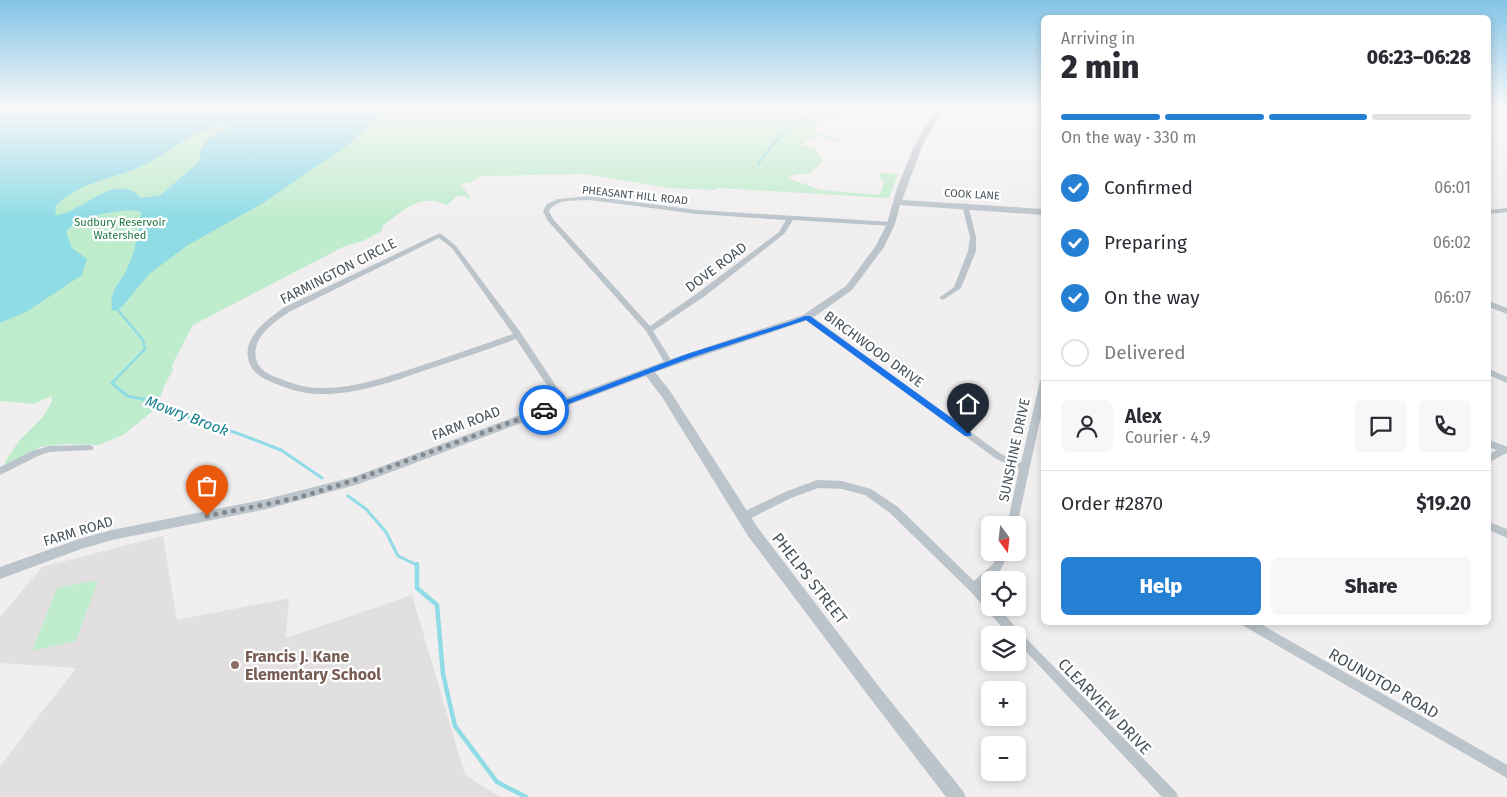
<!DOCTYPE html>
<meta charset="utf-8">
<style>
body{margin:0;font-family:"Fira Sans",sans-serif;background:#f7f7f7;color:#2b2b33;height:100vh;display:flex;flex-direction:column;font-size:19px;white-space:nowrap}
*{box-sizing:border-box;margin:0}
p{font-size:16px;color:#7c7c81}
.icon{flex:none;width:28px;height:28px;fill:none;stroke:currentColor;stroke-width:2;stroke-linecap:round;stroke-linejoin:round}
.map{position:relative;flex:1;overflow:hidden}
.sheet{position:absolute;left:1041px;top:15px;width:450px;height:610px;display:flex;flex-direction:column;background:#fff;border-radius:8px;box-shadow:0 2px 8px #0003}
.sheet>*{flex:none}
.needle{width:32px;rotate:165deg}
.tools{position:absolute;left:981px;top:516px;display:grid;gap:10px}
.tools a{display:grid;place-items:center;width:45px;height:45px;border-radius:8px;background:#fff;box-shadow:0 2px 8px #0003;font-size:25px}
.pin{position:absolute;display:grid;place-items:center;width:42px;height:42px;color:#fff;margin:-51px -21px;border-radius:50% 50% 50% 0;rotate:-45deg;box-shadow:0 0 5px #0007}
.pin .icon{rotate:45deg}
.courier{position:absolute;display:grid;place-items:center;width:50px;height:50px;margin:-25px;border:4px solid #1a73e8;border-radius:50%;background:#fff;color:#222;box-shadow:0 1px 6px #0007}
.overview em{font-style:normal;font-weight:800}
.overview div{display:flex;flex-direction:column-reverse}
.overview{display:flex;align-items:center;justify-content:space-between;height:85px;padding:0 20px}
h1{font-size:32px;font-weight:800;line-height:38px}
.bar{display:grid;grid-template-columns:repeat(4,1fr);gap:8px 5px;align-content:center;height:60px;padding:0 20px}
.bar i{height:6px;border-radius:4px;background:#e1e1e2}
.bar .active{background:#2580d4}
.bar p{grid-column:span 4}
.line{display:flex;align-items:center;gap:12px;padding:0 20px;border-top:1px solid #e1e1e2}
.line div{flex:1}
.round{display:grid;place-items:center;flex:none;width:52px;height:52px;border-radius:8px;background:#f7f7f7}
ol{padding:0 20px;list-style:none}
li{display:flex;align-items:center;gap:15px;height:55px}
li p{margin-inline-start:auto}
li .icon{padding:5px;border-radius:50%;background:#2580d4;color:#fff;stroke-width:4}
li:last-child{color:#7c7c81}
li i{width:28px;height:28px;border:2px solid #e1e1e2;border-radius:50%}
.cta{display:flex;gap:10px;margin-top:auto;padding:10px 20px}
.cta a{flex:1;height:58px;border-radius:8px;background:#2580d4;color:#fff;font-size:20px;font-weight:800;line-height:58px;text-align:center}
.cta a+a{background:#f7f7f7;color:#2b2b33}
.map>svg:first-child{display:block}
.education{fill:#e2dfe0}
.green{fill:#bfeccd}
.water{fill:#8fdbe6;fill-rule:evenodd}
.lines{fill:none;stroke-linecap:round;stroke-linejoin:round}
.stream-far2{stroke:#8fdbe6;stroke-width:2.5}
.stream-far1{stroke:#8fdbe6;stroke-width:3}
.stream{stroke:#8fdbe6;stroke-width:4.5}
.minor{fill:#bbc4ca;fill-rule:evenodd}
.tertiary{fill:#bbc4ca;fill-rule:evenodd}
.route{fill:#1a73e8}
.done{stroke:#83898e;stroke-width:5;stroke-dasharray:0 9}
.education-dot{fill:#8d6e63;stroke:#fff;stroke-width:2}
.labels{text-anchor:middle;stroke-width:4.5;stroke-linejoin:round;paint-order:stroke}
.far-street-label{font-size:11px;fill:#48535a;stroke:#fff}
.far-park-label{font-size:11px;fill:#1d7742;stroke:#fff}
.street-label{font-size:14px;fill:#48535a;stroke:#fff}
.water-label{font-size:15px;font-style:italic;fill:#168291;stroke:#fff}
.near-street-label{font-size:16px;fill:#48535a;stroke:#fff}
.near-education-label{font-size:16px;font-weight:bold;fill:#785e54;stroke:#fff;text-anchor:start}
</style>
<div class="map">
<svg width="1507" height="797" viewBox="0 0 1507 797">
<rect width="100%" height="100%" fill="#f1eeef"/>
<path class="education" d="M163,536L177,620L289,598L286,638L412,595L465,775L500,797H0V766L76,668L0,663V617L42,567Z"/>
<path class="green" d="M0,108L896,109L918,108L851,113L819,122L814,132L844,141L842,142L817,136L799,145L815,148L823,161L809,174H796L787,178L821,190L880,195L884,182L878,175L883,173L898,174L889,198L719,188L716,190L671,188L584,174L481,176L471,182L460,184L468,194L470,201L465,196H457L447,205C420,192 403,211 382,226V231L363,241L345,246L193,325L172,365L173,370L164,386L157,408L123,435L99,445L65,444L40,447L12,464L4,463L19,441L43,417L52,401L51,396L34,404L0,401Z
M98,580L76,641L32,651L57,588Z"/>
<path class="water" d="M0,108H390L345,147L263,203L188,245L149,274L121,308L112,311C109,289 119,286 127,269C136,250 139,232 141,212C127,207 88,216 75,223C72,225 69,229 66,232L72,248L87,259L82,275L26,312L0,323ZM224,125L227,128L208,139L199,153L201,160L161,195L141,198C116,170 83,212 56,215L55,207C81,179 120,179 152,161C176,147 195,129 224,125Z"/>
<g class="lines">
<path class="stream-far2" d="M758,164C774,140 794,123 819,108
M116,379L145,349L143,340L117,309"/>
<path class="stream-far1" d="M117,378L112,383L127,396L157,402L198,422L234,432L281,450L322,478
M348,496L366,509L386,532L398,556L417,565"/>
<path class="stream" d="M417,564V588L437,605L443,674L455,726L497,782L526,797"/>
<path class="minor" d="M590,196L697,210L891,222L894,224L891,226L793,220L784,234L705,296L653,331L673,363L669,366L666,365L646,331L548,221L543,211L547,204L558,199ZM590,200L697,214L786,220L779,232L699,292L650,326L553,219L549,211C556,198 577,201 590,200Z
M965,203L968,205L976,237V251L961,288L943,300L939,298L954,287L968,251L970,237L962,205Z
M1507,208V212L1489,214V210Z
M440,233L456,246L521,333L566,401L567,403L566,405H560L516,339C487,350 456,360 426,370C392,382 355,395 319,394C303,394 288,389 274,383C263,379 250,372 248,358C244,336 267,320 283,308ZM439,238L452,248L513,334C483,345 453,355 423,365C389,376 355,389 319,388C305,388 291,383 278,378C269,375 258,369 256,359C252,337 273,323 289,312Z
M804,315H810L1001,454L1021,463L1040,381L1044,378V402L1017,525H1007L1019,470L995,458L804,319L803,317Z
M1489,369L1507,377V383L1489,375Z
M1489,440L1505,446H1507V453L1489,462V455L1497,450L1489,447Z
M89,445L92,446L94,448L92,450L49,452L38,456L0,475V467L32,451L49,446Z
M817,480L842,481L871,489L898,507L974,581L993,564L1000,552H1010L1000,571L981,588L990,598V608H999L1020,632L1176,792L1178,797H1162L1018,643V635H1009L969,590L890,513L865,495L842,489L818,488L791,498L747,520L743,521L739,520L738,517L739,514L785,492Z
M1489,522L1507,529V538L1489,530Z
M1241,622H1257L1507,765V778L1242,625Z"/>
<path class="tertiary" d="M937,108H944L923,144L902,200L1044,209V215L900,205L895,224L884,247L852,290L811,319L655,372L670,391L758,528L880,688L963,791L966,797H946L870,698L748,536L662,397L646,376L359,484L267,509L112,540L81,549L0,579V567L79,539L112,530L267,499L353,477L665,361L803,315L846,286L875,247L887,224L896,191L915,144Z
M1489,301L1507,308V314L1489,307Z"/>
</g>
<linearGradient id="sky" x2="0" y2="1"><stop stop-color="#84c4e7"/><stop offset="0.49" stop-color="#f9f7f8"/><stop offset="1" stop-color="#f9f7f8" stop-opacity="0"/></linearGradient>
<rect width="1507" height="220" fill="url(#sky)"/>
<path class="route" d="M805,316H810L971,432V436H965L806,320L693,357L547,412H541L540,410L687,354L789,322Z"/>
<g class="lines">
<path class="done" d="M207,516L297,498L355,480L544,410"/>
</g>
<circle class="education-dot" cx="235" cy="665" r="5"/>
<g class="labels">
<g class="far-street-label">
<text transform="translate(972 194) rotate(3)" y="4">COOK LANE</text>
<text transform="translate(635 195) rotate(6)" y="4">PHEASANT HILL ROAD</text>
</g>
<g class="far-park-label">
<text x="120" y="226">Sudbury Reservoir<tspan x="120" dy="13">Watershed</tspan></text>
</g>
<g class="street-label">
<text transform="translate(716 267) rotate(-37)" y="5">DOVE ROAD</text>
<text transform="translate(338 271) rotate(-27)" y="5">FARMINGTON CIRCLE</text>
<text transform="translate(874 349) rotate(36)" y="5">BIRCHWOOD DRIVE</text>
<text transform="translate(466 423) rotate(-21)" y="5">FARM ROAD</text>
<text transform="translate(1014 450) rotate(-78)" y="5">SUNSHINE DRIVE</text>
<text transform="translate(78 531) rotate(-17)" y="5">FARM ROAD</text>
</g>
<g class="water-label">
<text transform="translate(187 416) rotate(21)" y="5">Mowry Brook</text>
</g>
<g class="near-street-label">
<text transform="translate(810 578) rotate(52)" y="6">PHELPS STREET</text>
<text transform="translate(1384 683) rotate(30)" y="6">ROUNDTOP ROAD</text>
<text transform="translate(1105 706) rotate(46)" y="6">CLEARVIEW DRIVE</text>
</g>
<g class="near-education-label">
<text x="245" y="662">Francis J. Kane<tspan x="245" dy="18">Elementary School</tspan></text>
</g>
</g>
</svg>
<div class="tools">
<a><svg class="needle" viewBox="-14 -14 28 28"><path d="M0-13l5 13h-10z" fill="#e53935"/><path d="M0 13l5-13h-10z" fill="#7c7c81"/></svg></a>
<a><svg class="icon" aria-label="locate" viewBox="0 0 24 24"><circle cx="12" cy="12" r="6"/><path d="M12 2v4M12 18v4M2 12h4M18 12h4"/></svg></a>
<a><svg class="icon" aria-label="layers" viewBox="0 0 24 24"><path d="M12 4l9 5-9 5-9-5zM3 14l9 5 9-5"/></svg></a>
<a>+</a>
<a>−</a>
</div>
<div class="pin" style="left:207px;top:516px;background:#ea580c"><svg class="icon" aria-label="bag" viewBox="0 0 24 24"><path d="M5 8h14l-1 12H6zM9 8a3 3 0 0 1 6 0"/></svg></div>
<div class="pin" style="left:968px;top:434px;background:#1f2937"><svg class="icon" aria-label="home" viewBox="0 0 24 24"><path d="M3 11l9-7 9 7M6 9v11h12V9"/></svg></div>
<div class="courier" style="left:544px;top:410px"><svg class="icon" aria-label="car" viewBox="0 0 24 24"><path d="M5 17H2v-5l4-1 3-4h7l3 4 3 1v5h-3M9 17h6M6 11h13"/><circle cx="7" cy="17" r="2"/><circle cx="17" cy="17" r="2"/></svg></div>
<section class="sheet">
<div class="overview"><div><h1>2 min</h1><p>Arriving in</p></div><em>06:23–06:28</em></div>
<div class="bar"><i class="active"></i><i class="active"></i><i class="active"></i><i></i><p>On the way · 330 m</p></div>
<ol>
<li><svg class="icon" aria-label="check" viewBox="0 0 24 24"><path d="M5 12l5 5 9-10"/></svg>Confirmed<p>06:01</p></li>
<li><svg class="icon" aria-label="check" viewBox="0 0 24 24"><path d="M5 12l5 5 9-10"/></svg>Preparing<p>06:02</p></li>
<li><svg class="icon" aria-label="check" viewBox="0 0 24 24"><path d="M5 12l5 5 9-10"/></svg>On the way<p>06:07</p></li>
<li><i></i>Delivered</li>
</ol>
<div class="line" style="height:90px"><a class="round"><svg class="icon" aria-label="person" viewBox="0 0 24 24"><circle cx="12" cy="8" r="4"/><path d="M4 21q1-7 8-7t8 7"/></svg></a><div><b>Alex</b><p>Courier · 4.9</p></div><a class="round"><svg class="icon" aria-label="chat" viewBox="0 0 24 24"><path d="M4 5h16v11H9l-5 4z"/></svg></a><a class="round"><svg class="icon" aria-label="phone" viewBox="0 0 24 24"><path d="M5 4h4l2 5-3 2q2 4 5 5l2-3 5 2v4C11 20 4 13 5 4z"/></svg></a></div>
<div class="line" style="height:65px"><div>Order #2870</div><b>$19.20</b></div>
<div class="cta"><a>Help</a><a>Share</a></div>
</section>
</div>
